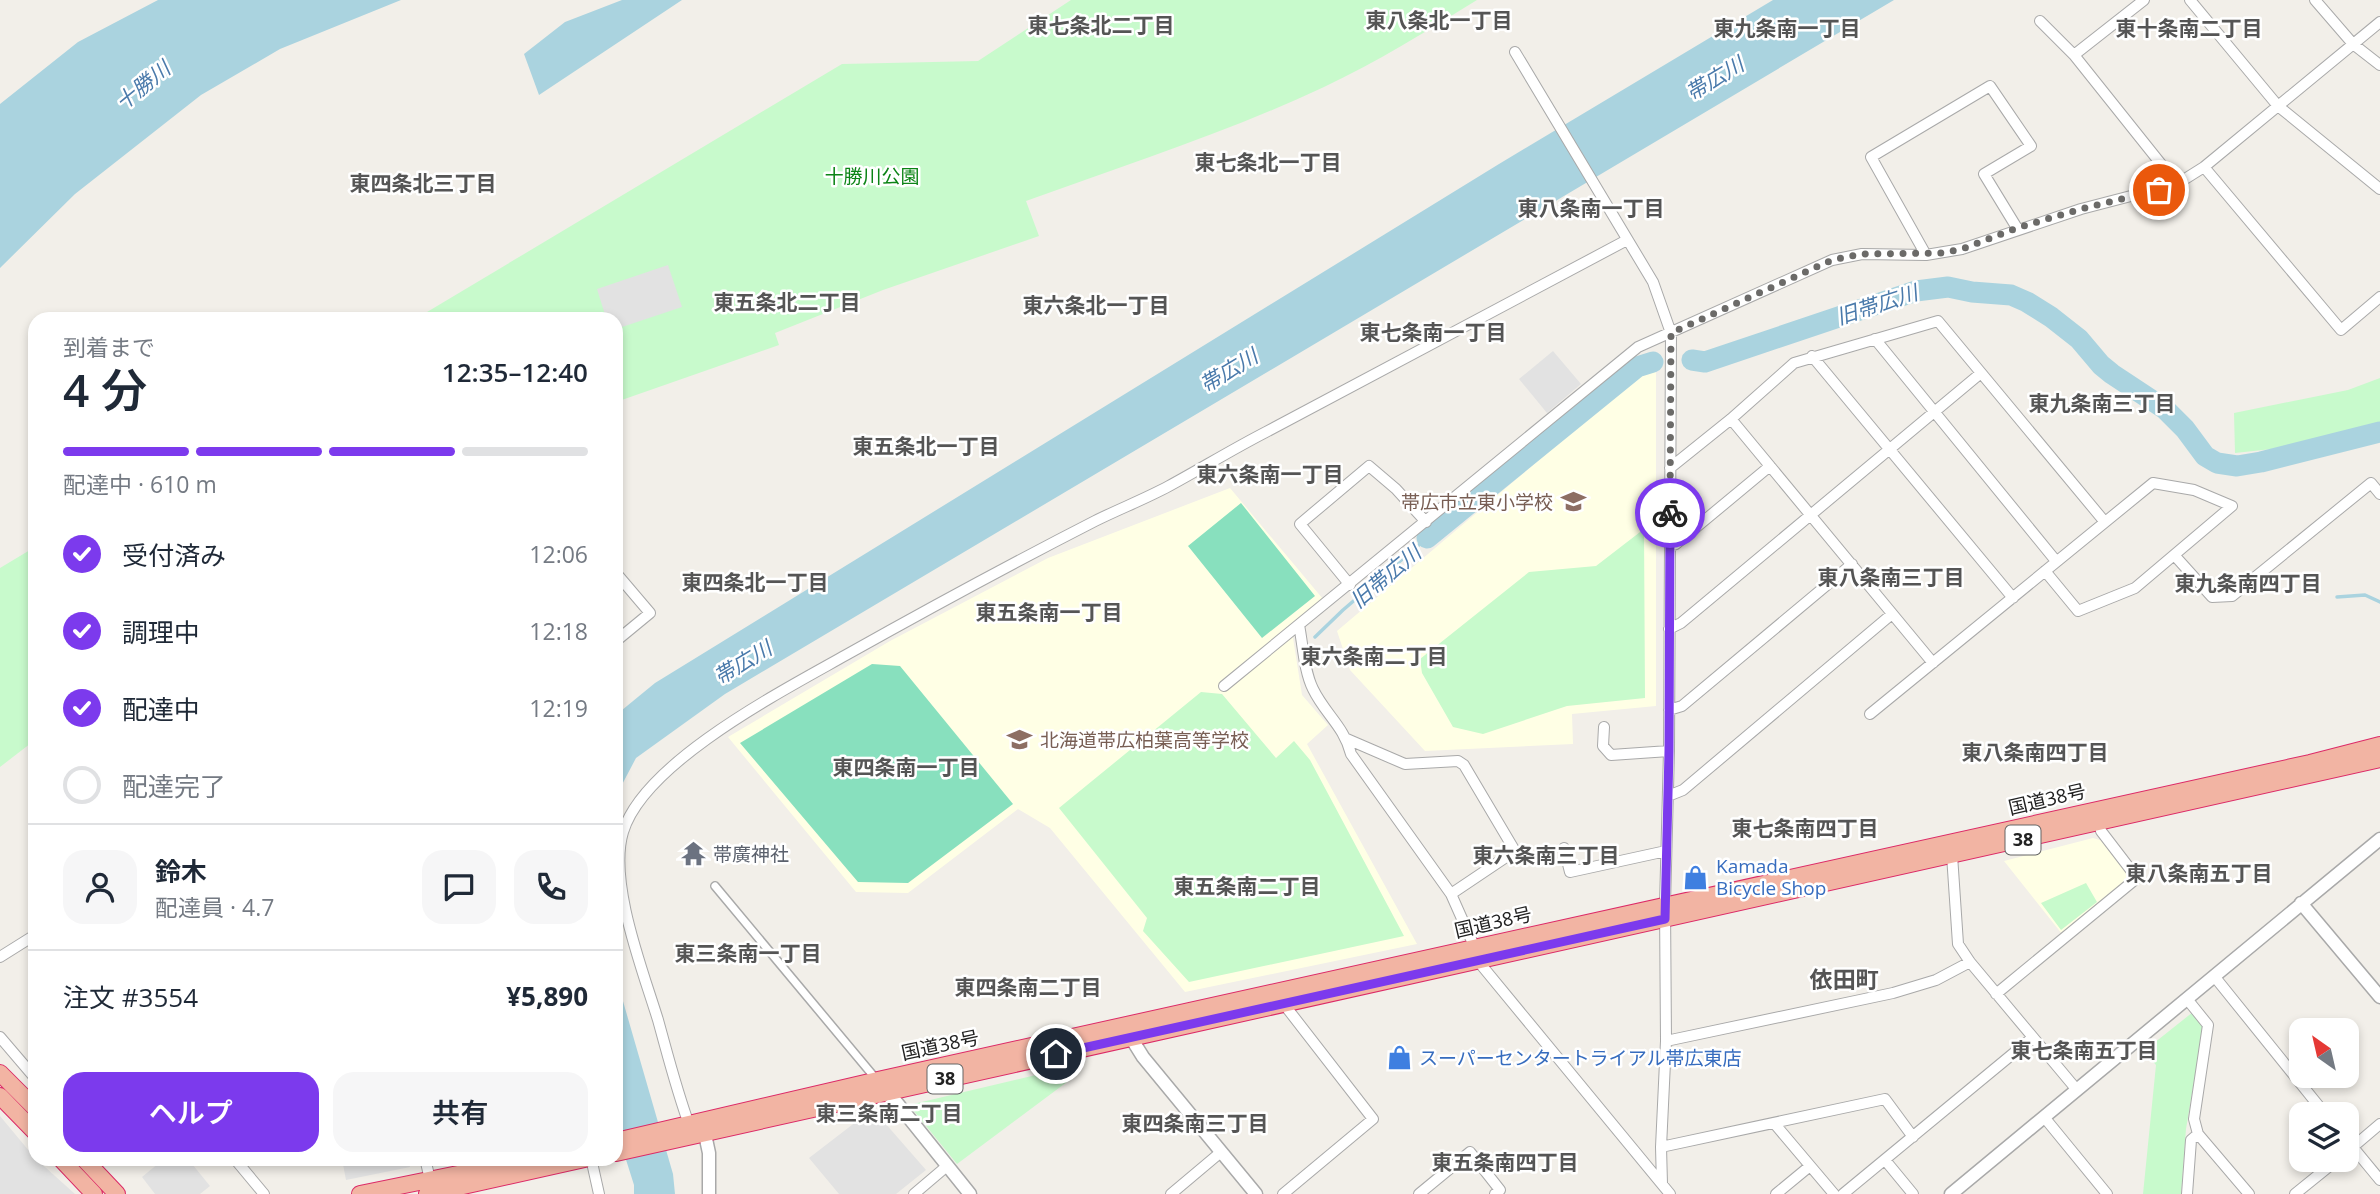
<!DOCTYPE html>
<html lang="ja">
<meta charset="utf-8">
<style>
body{margin:0;font-family:"Open Sans","Noto Sans JP",sans-serif;background:#f6f6f7;color:#1f2937;height:100vh;display:flex;flex-direction:column;font-size:26px;white-space:nowrap}
*{box-sizing:border-box;margin:0}
p{font-size:23px;color:#747a83}
.icon{flex:none;width:38px;height:38px;fill:none;stroke:currentColor;stroke-width:2;stroke-linecap:round;stroke-linejoin:round}
.map{position:relative;flex:1;overflow:hidden}
.side{position:absolute;left:28px;top:312px;width:595px;height:854px;display:flex;flex-direction:column;background:#fff;border-radius:21px;box-shadow:0 4px 10px #0003}
.side>*{flex:none}
.needle{width:46px;rotate:326deg}
.tools{position:absolute;left:2289px;top:1018px;display:grid;gap:14px}
.tools a{display:grid;place-items:center;width:70px;height:70px;border-radius:14px;background:#fff;box-shadow:0 4px 10px #0003;font-size:35px}
.pin{position:absolute;display:grid;place-items:center;width:60px;height:60px;color:#fff;margin:-30px;border:4px solid #fff;border-radius:50%;box-shadow:0 2px 7px #0007}
.courier{position:absolute;display:grid;place-items:center;width:70px;height:70px;margin:-35px;border:5px solid #7c3aed;border-radius:50%;background:#fff;color:#222;box-shadow:0 2px 9px #0007}
.summary em{font-style:normal;font-weight:600}
.summary div{display:flex;flex-direction:column-reverse}
.summary{display:flex;align-items:center;justify-content:space-between;height:119px;padding:0 35px}
h1{font-size:46px;font-weight:600;line-height:52px}
.bar{display:grid;grid-template-columns:repeat(4,1fr);gap:10px 7px;align-content:center;height:84px;padding:0 35px}
.bar i{height:9px;border-radius:5px;background:#e0e1e3}
.bar .active{background:#7c3aed}
.bar p{grid-column:span 4}
.line{display:flex;align-items:center;gap:18px;padding:0 35px;border-top:2px solid #e0e1e3}
.line div{flex:1}
.round{display:grid;place-items:center;flex:none;width:74px;height:74px;border-radius:21px;background:#f6f6f7}
ol{padding:0 35px;list-style:none}
li{display:flex;align-items:center;gap:21px;height:77px}
li p{margin-inline-start:auto}
li .icon{padding:7px;border-radius:50%;background:#7c3aed;color:#fff;stroke-width:4}
li:last-child{color:#747a83}
li i{width:38px;height:38px;border:4px solid #e0e1e3;border-radius:50%}
.button{display:flex;gap:14px;margin-top:auto;padding:14px 35px}
.button a{flex:1;height:80px;border-radius:21px;background:#7c3aed;color:#fff;font-size:28px;font-weight:600;line-height:80px;text-align:center}
.button a+a{background:#f6f6f7;color:#1f2937}
.map>svg:first-child{display:block}
.education{fill:#ffffe5}
.park{fill:#c8facc}
.pitch{fill:#88e0be}
.parking{fill:#e2e2e2}
.water{fill:#aad3df}
.lines{fill:none;stroke-linecap:round;stroke-linejoin:round}
.stream{stroke:#aad3df;stroke-width:3.5}
.river{stroke:#aad3df;stroke-width:21}
.pedestrian-casing{stroke:#a9a9a9;stroke-width:10}
.minor-casing{stroke:#a9a9a9;stroke-width:12}
.tertiary-casing{stroke:#a9a9a9;stroke-width:15}
.trunk-casing{stroke:#dc2a67;stroke-width:18}
.pedestrian{stroke:#fff;stroke-width:7}
.minor{stroke:#fff;stroke-width:10}
.tertiary{stroke:#fff;stroke-width:12}
.trunk{stroke:#f2b4a3;stroke-width:16}
.done{stroke:#6b6a68;stroke-width:7;stroke-dasharray:0 12.6}
.route{stroke:#7c3aed;stroke-width:9}
.labels{text-anchor:middle;stroke-width:5;stroke-linejoin:round;paint-order:stroke}
.shield{fill:#fff;stroke:#646464;stroke-width:2}
.shield-label{font-size:18px;font-weight:bold;fill:#222}
.park-label{font-size:19px;fill:#0c8416;stroke:#fff}
.education-label{font-size:19px;fill:#785e54;stroke:#fff;text-anchor:end}
.street-label{font-size:19px;fill:#222;stroke:#fff}
.worship-label{font-size:19px;fill:#5b616d;stroke:#fff;text-anchor:start}
.shop-label{font-size:19px;fill:#366cbe;stroke:#fff;text-anchor:start}
.neighbourhood-label{font-size:21px;font-weight:bold;fill:#555;stroke:#fff}
.water-label{font-size:21px;font-style:italic;fill:#4a7aab;stroke:#fff}
.quarter-label{font-size:23px;font-weight:bold;fill:#555;stroke:#fff}
</style>
<div class="map">
<svg width="2380" height="1194" viewBox="0 0 2380 1194">
<rect width="100%" height="100%" fill="#f2efe9"/>
<path class="education" d="M1643,372H1656V706L1572,714L1573,744L1425,751L1350,670L1337,631Z
M1230,488L1323,599L1291,625L1302,695L1328,725L1307,744L1417,944L1185,992L1050,828L1018,809L908,893L856,892L728,737L890,641L1048,558Z
M2093,838L2103,841L2130,875L2125,883L2062,934L2004,861Z"/>
<path class="park" d="M1071,0H1477C1427,31 1377,62 1324,87C1228,132 1126,165 1026,201L1039,236L883,290L775,333L779,345L616,402V318H417L842,64L978,61Z
M2380,378V424L2272,449L2235,453L2234,413L2348,390Z
M1644,529L1645,698L1567,706L1483,734L1453,727L1422,673L1420,659L1529,572L1596,566Z
M35,547V740L0,767V568Z
M1201,692L1222,694L1276,758L1294,741L1310,760L1404,936L1189,982L1143,931L1147,918L1059,808Z
M2086,883L2097,902L2061,930L2041,903Z
M2193,1012L2203,1027L2186,1129L2181,1194H2143L2156,1065L2144,1051Z
M1074,1066L1079,1073L957,1164L909,1105Z"/>
<path class="pitch" d="M1241,503L1315,596L1262,638L1188,546Z
M872,664L900,666L1013,804L908,883L858,882L740,743Z"/>
<path class="parking" d="M668,265L682,307L616,329V318H606L597,289Z
M1553,351L1581,384L1547,413L1519,379Z
M878,1115L926,1170L896,1194H839L809,1158L861,1118Z
M0,1116L35,1158L75,1194H0Z
M165,1158L188,1159L210,1186L200,1194H155L142,1177Z
M342,1159H408L410,1167L346,1180Z"/>
<path class="water" d="M158,0H401L280,49L201,95L75,194L0,268V104L78,42Z
M622,0H682L539,95L524,54L565,22Z
M1773,0H1894L725,694L636,758L616,796V715L655,683L1499,164Z
M616,977L673,1174L675,1194H634V1185L616,1128Z"/>
<g class="lines">
<path class="stream" d="M2337,597L2365,595L2380,602
M1315,637L1343,610L1427,538"/>
<path class="river" d="M1692,360L1705,362L1916,291L1948,287L1972,292L2011,295L2027,302L2051,317L2079,339L2101,365L2112,374L2165,409L2185,429L2205,456L2217,463L2237,466L2261,462L2380,432
M1427,538L1637,367L1653,362"/>
<defs>
<path id="pedestrian" d="M715,886L876,1079"/>
<path id="minor" d="M2190,0L2278,106L2380,189
M2315,0L2353,44L2380,65
M2040,21L2074,55L2177,184
M1515,52L1653,282L1671,333L1669,751L1665,905L1666,1041L1661,1147L1662,1184
M2074,55L2144,0
M2204,167L2341,330L2380,297
M1926,255L1871,157L1990,86L2031,146L1984,174L2017,228
M1875,339L2056,561
M1812,356L2013,598
M1731,419L1933,663
M1670,468L1731,419L1794,363L1938,321L2104,521
M1670,546L1676,544L1770,466
M2175,556L2212,597L2232,596L2371,483L2380,494
M616,573L650,613L616,641
M1350,585L1300,524L1369,466L1396,489L1426,522
M1299,625C1303,645 1304,671 1313,689C1325,714 1344,726 1351,754L1451,894L1475,948
M1669,629L1681,623L1981,373
M1224,686L1638,347L1832,260L1862,254L1926,255L1962,249L2081,209L2177,184L2204,167L2380,22
M1669,710L1682,706L1852,564
M1870,714L2153,483L2194,490L2232,506L2135,588L2078,611L2045,571
M1604,727L1603,746L1611,755L1669,751
M1347,739L1405,764L1458,761L1464,765L1515,851L1451,894
M1668,796L1683,790L1892,614
M1564,848L1570,872L1666,851
M1952,855L1958,944L1970,962L2077,1090
M0,957L35,935
M1478,961L1670,1194
M2214,976L2326,1115
M1996,994L2137,878L2101,831L2099,822
M2187,999L2208,1025L2194,1119L2198,1134L2249,1194
M1283,1003L1373,1119L1283,1194
M0,1037L35,1078
M1666,1041L1893,993L1936,980L1970,962
M2044,1117L2107,1194
M1774,1123L1834,1194
M690,1127C677,1092 668,1056 658,1020C643,971 608,882 623,832C644,762 784,690 846,655C928,609 1011,564 1095,521C1119,509 1145,499 1169,486C1202,468 1233,449 1266,432C1386,367 1507,304 1627,240
M2347,1140L2380,1180
M1661,1147L1885,1099L1913,1137
M2347,1152L2380,1124
M234,1158L264,1194
M425,1158L430,1180
M591,1158L599,1194
M1885,1160L1913,1194
M914,1194L947,1166
M1171,1194L1221,1152
M1419,1194L1470,1152L1500,1190L1495,1194
M1776,1194L1810,1166
M1843,1194L2032,1038
M2187,1194L2191,1140L2198,1134
M2295,1194L2337,1160"/>
<path id="tertiary" d="M2301,903L2380,997
M1128,1033L1143,1057L1256,1194
M885,1088L970,1194
M703,1125L709,1153V1194
M1951,1194L2380,839"/>
<path id="trunk" d="M0,1073L35,1108
M0,1096L35,1132
M616,1141L878,1080L2310,763L2380,745
M616,1153L2380,759
M60,1158L94,1194
M83,1158L117,1194
M360,1194L536,1158
M427,1194L589,1158"/>
</defs>
<use href="#pedestrian" class="pedestrian-casing"/>
<use href="#minor" class="minor-casing"/>
<use href="#tertiary" class="tertiary-casing"/>
<use href="#trunk" class="trunk-casing"/>
<use href="#pedestrian" class="pedestrian"/>
<use href="#minor" class="minor"/>
<use href="#tertiary" class="tertiary"/>
<use href="#trunk" class="trunk"/>
</g>
<g class="lines">
<path class="done" d="M1670,513L1671,333L1832,260L1862,254L1942,253L1962,249L2017,228L2081,209L2159,190"/>
<path class="route" d="M1056,1054L1665,919L1669,751L1670,513"/>
</g>
<defs>
<symbol id="school-bare" viewBox="-9 -9 18 18"><path d="M0-5L7-2L0 1L-7-2ZM-4 1L0 2.5L4 1V4Q0 6-4 4Z" fill="#8d6e63" stroke="#fff" stroke-width="2.5" paint-order="stroke"/></symbol>
<symbol id="temple-bare" viewBox="-9 -9 18 18"><path d="M0-6L5-2H3V0L6.5 2.5H4V6H1.5V3h-3V6H-4V2.5H-6.5L-3 0V-2H-5Z" fill="#6b7280" stroke="#fff" stroke-width="2.5" paint-order="stroke"/></symbol>
<symbol id="shop-bare" viewBox="-9 -9 18 18"><path d="M-5-2.5h2.3a2.7 3.5 0 0 1 5.4 0H5L5.5 6h-11ZM-1.5-2.5h3a1.5 2.3 0 0 0-3 0Z" fill="#3f7fe0" stroke="#fff" stroke-width="2.5" paint-order="stroke"/></symbol>
</defs>
<g fill-rule="evenodd">
<use href="#school-bare" x="1556" y="484" width="35" height="35"/>
<use href="#school-bare" x="1002" y="722" width="35" height="35"/>
<use href="#temple-bare" x="676" y="836" width="35" height="35"/>
<use href="#shop-bare" x="1678" y="860" width="35" height="35"/>
<use href="#shop-bare" x="1382" y="1040" width="35" height="35"/>
</g>
<g class="labels">
<g class="shield">
<rect x="2005.5" y="825.5" width="35" height="29" rx="5"/>
<rect x="927.5" y="1064.5" width="35" height="29" rx="5"/>
</g>
<g class="shield-label">
<text x="2023" y="846">38</text>
<text x="945" y="1085">38</text>
</g>
<g class="park-label">
<text x="872" y="183">十勝川公園</text>
</g>
<g class="education-label">
<text x="1553" y="509">帯広市立東小学校</text>
<text x="1040" y="747" text-anchor="start">北海道帯広柏葉高等学校</text>
</g>
<g class="street-label">
<text transform="translate(2047 799) rotate(-13)" y="7">国道38号</text>
<text transform="translate(1493 922) rotate(-13)" y="7">国道38号</text>
<text transform="translate(940 1045) rotate(-12)" y="7">国道38号</text>
</g>
<g class="worship-label">
<text x="713" y="861">帯廣神社</text>
</g>
<g class="shop-label">
<text x="1716" y="873">Kamada<tspan x="1716" dy="22">Bicycle Shop</tspan></text>
<text x="1419" y="1065">スーパーセンタートライアル帯広東店</text>
</g>
<g class="neighbourhood-label">
<text x="1439" y="28">東八条北一丁目</text>
<text x="1101" y="33">東七条北二丁目</text>
<text x="1787" y="36">東九条南一丁目</text>
<text x="2189" y="36">東十条南二丁目</text>
<text x="1268" y="170">東七条北一丁目</text>
<text x="423" y="191">東四条北三丁目</text>
<text x="1591" y="216">東八条南一丁目</text>
<text x="787" y="310">東五条北二丁目</text>
<text x="1096" y="313">東六条北一丁目</text>
<text x="1433" y="340">東七条南一丁目</text>
<text x="2102" y="411">東九条南三丁目</text>
<text x="926" y="454">東五条北一丁目</text>
<text x="1270" y="482">東六条南一丁目</text>
<text x="1891" y="585">東八条南三丁目</text>
<text x="755" y="590">東四条北一丁目</text>
<text x="2248" y="591">東九条南四丁目</text>
<text x="1049" y="620">東五条南一丁目</text>
<text x="1374" y="664">東六条南二丁目</text>
<text x="2035" y="760">東八条南四丁目</text>
<text x="906" y="775">東四条南一丁目</text>
<text x="1805" y="836">東七条南四丁目</text>
<text x="1546" y="863">東六条南三丁目</text>
<text x="2199" y="881">東八条南五丁目</text>
<text x="1247" y="894">東五条南二丁目</text>
<text x="748" y="961">東三条南一丁目</text>
<text x="1028" y="995">東四条南二丁目</text>
<text x="2084" y="1058">東七条南五丁目</text>
<text x="889" y="1121">東三条南二丁目</text>
<text x="1195" y="1131">東四条南三丁目</text>
<text x="1505" y="1170">東五条南四丁目</text>
</g>
<g class="water-label">
<text transform="translate(1715 79) rotate(-31)" y="7">帯広川</text>
<text transform="translate(143 86) rotate(-39)" y="7">十勝川</text>
<text transform="translate(1877 305) rotate(-18)" y="7">旧帯広川</text>
<text transform="translate(1229 371) rotate(-31)" y="7">帯広川</text>
<text transform="translate(1386 577) rotate(-40)" y="7">旧帯広川</text>
<text transform="translate(743 663) rotate(-31)" y="7">帯広川</text>
</g>
<g class="quarter-label">
<text x="1844" y="988">依田町</text>
</g>
</g>
</svg>
<div class="tools">
<a><svg class="needle" viewBox="-14 -14 28 28"><path d="M0-13l5 13h-10z" fill="#e53935"/><path d="M0 13l5-13h-10z" fill="#747a83"/></svg></a>
<a><svg class="icon" aria-label="layers" viewBox="0 0 24 24"><path d="M12 4l9 5-9 5-9-5zM3 14l9 5 9-5"/></svg></a>
</div>
<div class="pin" style="left:2159px;top:190px;background:#ea580c"><svg class="icon" aria-label="bag" viewBox="0 0 24 24"><path d="M5 8h14l-1 12H6zM9 8a3 3 0 0 1 6 0"/></svg></div>
<div class="pin" style="left:1056px;top:1054px;background:#1f2937"><svg class="icon" aria-label="home" viewBox="0 0 24 24"><path d="M3 11l9-7 9 7M6 9v11h12V9"/></svg></div>
<div class="courier" style="left:1670px;top:513px"><svg class="icon" aria-label="bike" viewBox="0 0 24 24"><circle cx="6" cy="16" r="4"/><circle cx="18" cy="16" r="4"/><path d="M6 16l4-8h5l3 8M10 8l3 8H6M13 5h3"/></svg></div>
<section class="side">
<div class="summary"><div><h1>4 分</h1><p>到着まで</p></div><em>12:35–12:40</em></div>
<div class="bar"><i class="active"></i><i class="active"></i><i class="active"></i><i></i><p>配達中 · 610 m</p></div>
<ol>
<li><svg class="icon" aria-label="check" viewBox="0 0 24 24"><path d="M5 12l5 5 9-10"/></svg>受付済み<p>12:06</p></li>
<li><svg class="icon" aria-label="check" viewBox="0 0 24 24"><path d="M5 12l5 5 9-10"/></svg>調理中<p>12:18</p></li>
<li><svg class="icon" aria-label="check" viewBox="0 0 24 24"><path d="M5 12l5 5 9-10"/></svg>配達中<p>12:19</p></li>
<li><i></i>配達完了</li>
</ol>
<div class="line" style="height:126px"><a class="round"><svg class="icon" aria-label="person" viewBox="0 0 24 24"><circle cx="12" cy="8" r="4"/><path d="M4 21q1-7 8-7t8 7"/></svg></a><div><b>鈴木</b><p>配達員 · 4.7</p></div><a class="round"><svg class="icon" aria-label="chat" viewBox="0 0 24 24"><path d="M4 5h16v11H9l-5 4z"/></svg></a><a class="round"><svg class="icon" aria-label="phone" viewBox="0 0 24 24"><path d="M5 4h4l2 5-3 2q2 4 5 5l2-3 5 2v4C11 20 4 13 5 4z"/></svg></a></div>
<div class="line" style="height:91px"><div>注文 #3554</div><b>¥5,890</b></div>
<div class="button"><a>ヘルプ</a><a>共有</a></div>
</section>
</div>
